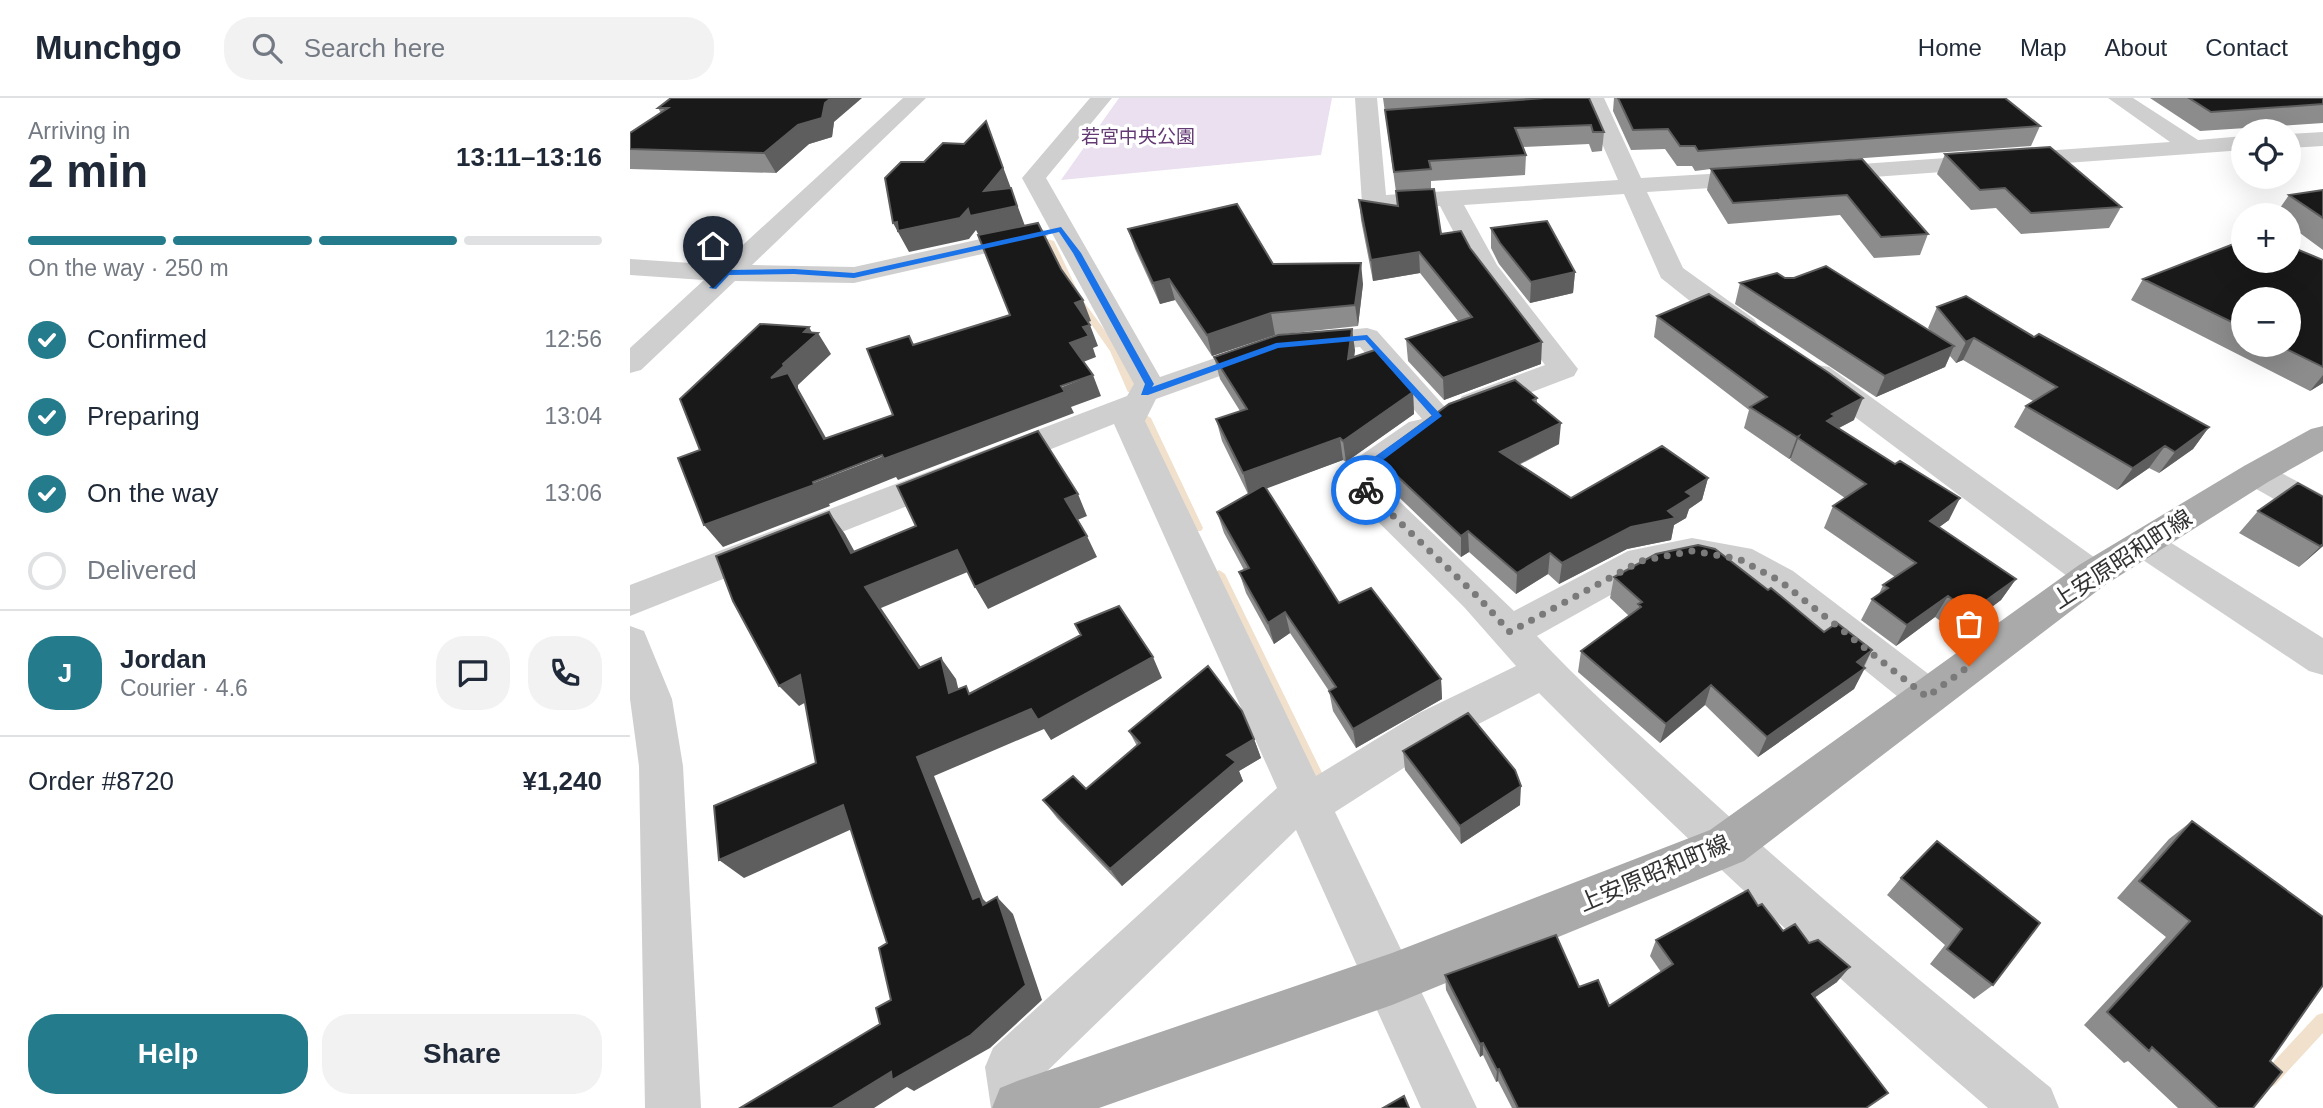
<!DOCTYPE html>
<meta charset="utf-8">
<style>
body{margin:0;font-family:Helvetica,"Noto Sans JP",sans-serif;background:#f2f2f3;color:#1f2937;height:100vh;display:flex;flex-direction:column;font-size:26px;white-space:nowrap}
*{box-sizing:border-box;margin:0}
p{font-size:23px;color:#747a83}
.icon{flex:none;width:38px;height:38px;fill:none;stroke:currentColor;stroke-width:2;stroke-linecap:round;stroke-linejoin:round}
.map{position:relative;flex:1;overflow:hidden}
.details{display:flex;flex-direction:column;background:#fff;width:630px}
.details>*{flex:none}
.buttons{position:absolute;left:1601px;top:21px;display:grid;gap:14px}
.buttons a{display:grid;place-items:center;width:70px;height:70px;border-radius:50%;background:#fff;box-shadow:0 7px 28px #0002;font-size:35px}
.pin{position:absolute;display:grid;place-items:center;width:60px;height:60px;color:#fff;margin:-72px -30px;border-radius:50% 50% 50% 0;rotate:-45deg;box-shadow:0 0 7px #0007}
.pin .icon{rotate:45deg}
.courier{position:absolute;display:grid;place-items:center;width:70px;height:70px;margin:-35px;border:5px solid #1a73e8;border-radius:50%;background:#fff;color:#222;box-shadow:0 2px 9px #0007}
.summary em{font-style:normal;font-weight:800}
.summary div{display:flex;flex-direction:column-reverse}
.summary{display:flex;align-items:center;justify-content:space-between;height:119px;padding:0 28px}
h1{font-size:46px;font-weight:800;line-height:52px}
.bar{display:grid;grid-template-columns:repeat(4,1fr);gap:10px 7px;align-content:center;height:84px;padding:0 28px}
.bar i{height:9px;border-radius:5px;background:#e0e1e3}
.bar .active{background:#247b8c}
.bar p{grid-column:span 4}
.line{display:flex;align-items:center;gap:18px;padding:0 28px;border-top:2px solid #e0e1e3}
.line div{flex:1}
.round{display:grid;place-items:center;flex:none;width:74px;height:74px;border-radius:28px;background:#f2f2f3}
ol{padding:0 28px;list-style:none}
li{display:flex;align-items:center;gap:21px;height:77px}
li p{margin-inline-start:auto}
li .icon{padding:7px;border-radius:50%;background:#247b8c;color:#fff;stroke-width:4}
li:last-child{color:#747a83}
li i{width:38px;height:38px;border:4px solid #e0e1e3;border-radius:50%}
.button{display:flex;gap:14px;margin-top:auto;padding:14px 28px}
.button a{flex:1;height:80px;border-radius:28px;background:#247b8c;color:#fff;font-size:28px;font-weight:800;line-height:80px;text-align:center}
.button a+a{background:#f2f2f3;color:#1f2937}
header{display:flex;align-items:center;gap:42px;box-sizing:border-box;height:98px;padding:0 35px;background:#fff;border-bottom:2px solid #e0e1e3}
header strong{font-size:33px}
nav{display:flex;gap:38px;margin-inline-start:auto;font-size:24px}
.search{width:490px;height:63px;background:#f2f2f3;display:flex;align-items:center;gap:18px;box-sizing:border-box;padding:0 24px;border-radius:28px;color:#747a83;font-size:26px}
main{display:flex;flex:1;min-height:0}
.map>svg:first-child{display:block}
.green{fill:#eae0f0}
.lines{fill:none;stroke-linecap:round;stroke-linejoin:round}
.stream{fill:#f0e0cc;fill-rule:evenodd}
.minor{fill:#cfcfcf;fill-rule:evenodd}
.major{fill:#aaa;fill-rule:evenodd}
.wall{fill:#8c8c8c;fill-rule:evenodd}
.shaded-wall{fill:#5e5e5e}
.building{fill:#191919;stroke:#5e5e5e;stroke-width:2}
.route{fill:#1a73e8}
.done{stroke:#7a7a7a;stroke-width:7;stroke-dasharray:0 12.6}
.labels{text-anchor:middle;stroke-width:7;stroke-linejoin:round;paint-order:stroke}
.far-park-label{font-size:19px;fill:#633a73;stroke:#fff}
.street-label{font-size:23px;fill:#323232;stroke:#fff}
</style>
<header>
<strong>Munchgo</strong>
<div class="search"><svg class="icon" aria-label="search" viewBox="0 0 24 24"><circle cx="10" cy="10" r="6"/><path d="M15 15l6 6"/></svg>Search here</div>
<nav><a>Home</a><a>Map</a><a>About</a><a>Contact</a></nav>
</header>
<main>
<section class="details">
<div class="summary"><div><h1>2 min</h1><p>Arriving in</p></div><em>13:11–13:16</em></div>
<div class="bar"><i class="active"></i><i class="active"></i><i class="active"></i><i></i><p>On the way · 250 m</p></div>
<ol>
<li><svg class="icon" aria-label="check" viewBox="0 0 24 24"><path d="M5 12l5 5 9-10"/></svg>Confirmed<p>12:56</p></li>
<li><svg class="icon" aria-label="check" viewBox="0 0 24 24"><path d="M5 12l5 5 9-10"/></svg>Preparing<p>13:04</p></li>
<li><svg class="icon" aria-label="check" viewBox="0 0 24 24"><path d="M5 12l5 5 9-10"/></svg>On the way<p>13:06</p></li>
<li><i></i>Delivered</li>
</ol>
<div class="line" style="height:126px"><b class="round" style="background:#247b8c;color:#fff">J</b><div><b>Jordan</b><p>Courier · 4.6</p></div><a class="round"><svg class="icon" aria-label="chat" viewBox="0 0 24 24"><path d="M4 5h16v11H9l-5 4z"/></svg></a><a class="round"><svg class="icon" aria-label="phone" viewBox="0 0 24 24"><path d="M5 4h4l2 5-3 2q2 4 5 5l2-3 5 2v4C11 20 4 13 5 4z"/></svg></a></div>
<div class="line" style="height:91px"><div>Order #8720</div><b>¥1,240</b></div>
<div class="button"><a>Help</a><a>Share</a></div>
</section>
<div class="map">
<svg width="1693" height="1010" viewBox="0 0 1693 1010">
<rect width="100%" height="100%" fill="#fff"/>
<path class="green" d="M489,0H702L691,57L431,82Z"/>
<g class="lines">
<path class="stream" d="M417,141L424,143L451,200L490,253L507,292L506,294H498L497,292L480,253L443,200L416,143Z
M516,317L521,320L573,430L571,433H563L561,430L511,320Z
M589,472L595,476L698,687L700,692L698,697L693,698L688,697L583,476Z
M1693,915V935L1645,987L1639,990L1633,987L1630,981L1633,975L1687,917Z"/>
<path class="minor" d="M273,0H296L122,167L224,169L405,129L414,132L418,137L414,142L224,185L105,183L11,272L0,275V250L74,182L0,177V161L91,167Z
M460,0H482L416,80L530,279L646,239L737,230L747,233L823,318L818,325L804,327L806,331L801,338L745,380L884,513L998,453L1062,440L1122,451L1163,473L1313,587L1319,599L1313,611L1298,616L1283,611L1137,493L1100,473L1062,466L1020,475L907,538C951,586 1001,629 1049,673C1169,783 1295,887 1421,990L1429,1010H1358C1203,877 1053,740 909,595L819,641L705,714L847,1010H791L666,732L411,979L417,1010H361L355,969L363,950L647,690L484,326L0,518V487L497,298L504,286L392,80ZM730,249L792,321L779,324L711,371L706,379L711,387L834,509L886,568L789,615L686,678L515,323L526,301L651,256Z
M725,0H747L756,97L988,82L952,0H974L1011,80L1129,73L1137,75L1141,80L1137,85L1129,87L1017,94L1053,170L1124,221L1128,227L1124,233L1114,236L1104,233L1070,211L1031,180L994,96L834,107L867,167L948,271L944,278L854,312L843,315L832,312L827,305L832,298L915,267L842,169L810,108L744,112L735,110L732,105Z
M1478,0H1503L1568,42L1614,38V52L1189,83L1181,81L1177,76L1181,71L1189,69L1540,44Z
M1693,34V48L1659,50V36Z
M1188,267L1199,269L1475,467L1481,477L1475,487L1462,491L1449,487L1177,283L1173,276L1177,269Z
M1626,364L1638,368L1693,397V425L1681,422L1614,384L1609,376L1614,368Z
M1514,432L1527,436L1693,540V577L1679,573L1501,454L1496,445L1501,436Z
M0,528L14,533L42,601L53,668L71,1010H15L9,668L0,601Z"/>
<path class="major" d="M1693,328V353L1638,384L1475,487L1114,763L762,907L469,1010H362L370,990L390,982L762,855L1080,732L1449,467L1614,368L1681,331Z"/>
</g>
<path class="wall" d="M753,0H959L974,34L972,53L962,54L959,46L893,49L896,57L895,77L801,83V91L811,136L840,150L911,266L814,302L778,263L776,241L828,223L790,175L743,183L731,122L729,102L767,108L766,94Z
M984,0H1375L1410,28L1401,48L1082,71L1232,61L1298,136L1290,157L1244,160L1210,117L1098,126L1077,92L1081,71L1065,73L1062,68H1047L1035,51L1001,52L983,13Z
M1520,0H1693V25L1570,33Z
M28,10L204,24L202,39L179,46L146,75L0,71V35L31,15Z
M1315,56L1491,109L1479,130L1391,136L1366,110L1341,112L1307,76Z
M1693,92V152L1659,127V117H1645L1659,97Z
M861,130L945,174L943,195L900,205L869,166L861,150Z
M498,131L643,166L733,186L728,228L645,237L582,258L545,202L530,206L505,151Z
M1693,162V285L1680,293L1501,202L1513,181ZM1614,201L1659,247H1614Z
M1155,180L1300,232L1298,230L1307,209L1404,239L1579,329L1563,351L1529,375L1519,370L1487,392L1384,329L1396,308L1403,303L1333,262L1326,265L1320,258L1315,269L1246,299L1105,206L1110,185Z
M1027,218L1224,322L1209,330L1319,422L1309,429L1386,481L1371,502L1327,535L1305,519L1266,548L1231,522L1242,501L1249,496L1253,487L1265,479L1194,430L1203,408L1215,400L1160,362L1161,360L1159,361L1114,330L1119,312L1024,239Z
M725,252L724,259L783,294L784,316L716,364L713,362L636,390L709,505L811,581L812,601L726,650L703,613L699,593L660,535L644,546L616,495L609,474L614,472L594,435L587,414L618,396L592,343L586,321L610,313L590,281L584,259Z
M907,300V305L929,346L889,367L941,400L1078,380L1072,402L1059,411L1056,420L1044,427L1041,442L997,451L929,486L918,476L886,496L839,454L831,459L749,380L747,359Z
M1628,413L1693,448L1669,469L1609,435Z
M984,479L1138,492L1194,534L1242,552L1224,591L1128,659L1075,607L1030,645L948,574L951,553L999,518L980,500Z
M499,633L624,641L631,660L609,673L613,683L492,788L427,720L413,702L456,691L507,648Z
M773,653L890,707L831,746L775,672Z
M1562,723L1640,963L1623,1010H1548L1498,963L1494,965L1454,927L1536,839L1487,800L1539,741Z
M1307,743L1363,887L1344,901L1300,866L1315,847L1257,797L1271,780Z
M1128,808L1153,833L1207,884L1185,899L1236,1010H882L868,983L866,984L853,957L850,959L816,892L815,877L949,889L979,908L1031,874L1020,858L1026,842Z"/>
<path class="shaded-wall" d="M201,0H232L204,24L202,39L179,46L146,75L134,55Z
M356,23L395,128L349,138L346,132L339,141L279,154L263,125L338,111L354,93Z
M789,154L790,175L743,183L741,162Z
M731,165L733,186L728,228L725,207Z
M945,174L943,195L900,205L901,184Z
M539,181L545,202L530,206L523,185Z
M453,202L461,223L453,226L445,205Z
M641,215L645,237L582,258L577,237Z
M460,227L468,248L463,250L466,259L448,266L440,245L453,229Z
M179,229L184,238L188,235L201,256L168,287V290L209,363L141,280L153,266L174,234Z
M722,231L725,252L721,283L718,261Z
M1344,240L1333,262L1326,265L1336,244Z
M912,244L911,266L814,302L813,280Z
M1324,248L1315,269L1246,299L1255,278Z
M463,277L471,298L441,309L444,315L268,382L266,379L199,406L200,408L93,449L74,427Z
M1693,277V285L1680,293Z
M783,294L784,316L716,364L713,343Z
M1233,300L1224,322L1199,335L1197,323L1202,316Z
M931,325L929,346L869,376L870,354Z
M1579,329L1563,351L1529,375L1545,354Z
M1169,338L1161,360L1159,361L1167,339Z
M710,340L713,362L619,397L613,375Z
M1535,348L1519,370L1487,392L1503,370Z
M1078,380L1072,402L1059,411L1056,420L1044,427L1041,442L997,451L929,486L932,465L1001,429Z
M448,396L457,418L445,423L435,401Z
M1330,400L1319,422L1289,444L1300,423Z
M199,414L215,436L237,476L221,455Z
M838,433L839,454L831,459V438Z
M457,438L467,459L358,511L345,489Z
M1693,446V448L1669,469Z
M327,452L340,473L251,510L305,590L289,570L235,489Z
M920,455L918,476L886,496L887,475Z
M1386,481L1371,502L1327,535L1340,514Z
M1318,498L1305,519L1266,548L1277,527Z
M655,514L660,535L644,546L638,525Z
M1242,552L1231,573L1235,570L1224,591L1128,659L1137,639L1227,564Z
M523,559L532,580L421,642L414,631L304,678L353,801L366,814L343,801L287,659Z
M311,560L326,581L334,615L319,595Z
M170,577L189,597L169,608L149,588Z
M811,581L812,601L726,650L723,631Z
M1081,587L1075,607L1030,645L1036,626Z
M624,641L631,660L609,673L613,683L492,788L480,771L597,657Z
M891,688L890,707L831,746L830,728Z
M213,707L233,726L114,780L89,762Z
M367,799L383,816L412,902L360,950L284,993L277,989L244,1010H202Z
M1220,869L1207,884L1170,910L1182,896Z
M853,945V957L850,959V946Z
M869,971L868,983L866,984L867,972Z"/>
<path class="building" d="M41,0H201L195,5L192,20L168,27L134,55L0,51V35L38,10H28Z
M915,0H959L974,34H963L961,27L885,30L896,57L799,63L801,71L764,74L755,12Z
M988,0H1375L1410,28L1068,53L1065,48H1050L1038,31L1003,32Z
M1559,0H1693V6L1581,14Z
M356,23L373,70L354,93L381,90L387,108L340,118L338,111L330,120L268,133L267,124L263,125L255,80L271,64H294L313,45L334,46Z
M1420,49L1491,109L1401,115L1375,90L1350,92L1315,56Z
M1232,61L1298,136L1251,139L1217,97L1103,105L1081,71Z
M804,91L811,136L831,133L840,150L912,244L813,280L776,241L842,219L789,154L741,162L729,102L768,108L766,93Z
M1693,92V120L1659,97Z
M607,106L643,166L731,165L725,207L641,215L577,237L539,181L523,185L498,131Z
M917,123L945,174L901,184L870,145L861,130Z
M408,125L431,171L453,202L445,205L460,227L453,229L459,238L440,245L463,277L431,288L435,294L254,361L252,357L183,384L184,387L74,427L48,360L70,352L50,301L130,226L179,229L174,234L188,235L153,266L154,268L141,280L158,275L194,341L263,317L237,251L279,238L283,247L380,217L348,137Z
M1614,142V163H1659V148L1693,162V269L1648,247H1659V201H1614V230L1513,181Z
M1196,168L1324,248L1255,278L1110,185L1147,175L1155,180H1164Z
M1079,196L1199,275L1233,300L1202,316L1205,318L1197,323L1265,366L1270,363L1330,400L1300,423L1386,481L1340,514L1318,498L1277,527L1242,501L1258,490L1253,487L1286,465L1203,408L1236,386L1168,340L1169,338L1167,339L1120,309L1137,299L1027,218Z
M1336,198L1404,239L1409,236L1579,329L1545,354L1535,348L1503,370L1396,308L1427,289L1344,240L1336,244L1307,209Z
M722,231L718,261L745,252L783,294L713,343L710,340L613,375L586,321L617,311L584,259L648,237Z
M885,282L907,300L903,302L931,325L870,354L941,400L1032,348L1078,380L1056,394L1062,398L1038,413L1046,420L1001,429L932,465L920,455L887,475L838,433L831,438L747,359L819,306Z
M408,333L448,396L435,401L457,438L345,489L327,452L235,489L289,570L311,560L319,595L336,588L339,596L451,537L445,526L489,508L523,559L408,622L401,611L287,659L343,801L350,798L353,807L367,799L396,887L341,937L262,982L261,974L202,1010H110L250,926L246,910L261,902L249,850L257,845L213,707L89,762L84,708L186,665L170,577L149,588L103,503L86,458L199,414L221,455L286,428L267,388Z
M1668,385L1693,399V446L1690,448L1628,413Z
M634,387L709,505L741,490L811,581L723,631L699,593L706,589L655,514L638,525L609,474L619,470L587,414Z
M1068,447L1085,451L1138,492L1141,490L1194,534L1207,525L1242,552L1227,564L1235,570L1137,639L1081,587L1036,626L951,553L1011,509L1008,506L1012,504L984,479L1026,456Z
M578,568L612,613L624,641L597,657L606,664L480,771L413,702L443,678L456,691L510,645L499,633Z
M838,615L885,672L891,688L830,728L773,653Z
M1562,723L1693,819V887L1640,963L1652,974L1623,1010H1588L1522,949L1519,953L1477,914L1560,823L1509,783Z
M1307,743L1410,825L1363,887L1317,851L1332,831L1271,780Z
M1118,792L1128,808L1132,806L1153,833L1165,826L1179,845L1188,842L1220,869L1182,896L1258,995L1236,1010H888L869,971L867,972L853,945L850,946L815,877L926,837L949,889L968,882L979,908L1043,866L1026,842Z
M774,998L779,1010H753Z"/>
<path class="route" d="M431,129L451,155L524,286L522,289L646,245L737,237L812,318L729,380L741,392L736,395L719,382V377L802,318L735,242L648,250L518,297H511L515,286L443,155L429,134L224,180L164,176L99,177L86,191L79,190L97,172L164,171L224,175Z"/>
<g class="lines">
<path class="done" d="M736,392L848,499L880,534L1011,463L1062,453L1109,461L1150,483L1297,599L1339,568"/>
</g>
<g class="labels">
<g class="far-park-label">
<text x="508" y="45">若宮中央公園</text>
</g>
<g class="street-label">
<text transform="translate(1492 461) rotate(-33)" y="8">上安原昭和町線</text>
<text transform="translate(1024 775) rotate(-23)" y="8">上安原昭和町線</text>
</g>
</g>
</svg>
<div class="buttons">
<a><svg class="icon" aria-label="locate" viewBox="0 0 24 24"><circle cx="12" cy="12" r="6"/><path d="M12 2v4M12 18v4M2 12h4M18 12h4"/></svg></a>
<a>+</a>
<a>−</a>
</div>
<div class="pin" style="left:1339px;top:568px;background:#ea580c"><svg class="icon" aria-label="bag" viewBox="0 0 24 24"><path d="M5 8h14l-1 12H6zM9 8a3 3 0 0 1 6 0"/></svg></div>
<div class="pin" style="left:83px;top:190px;background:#1f2937"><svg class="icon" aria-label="home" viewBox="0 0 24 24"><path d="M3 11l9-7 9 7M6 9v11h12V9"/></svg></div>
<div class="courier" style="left:736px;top:392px"><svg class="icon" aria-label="bike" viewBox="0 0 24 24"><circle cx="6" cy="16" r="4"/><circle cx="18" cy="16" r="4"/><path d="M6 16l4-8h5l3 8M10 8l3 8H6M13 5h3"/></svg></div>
</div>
</main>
